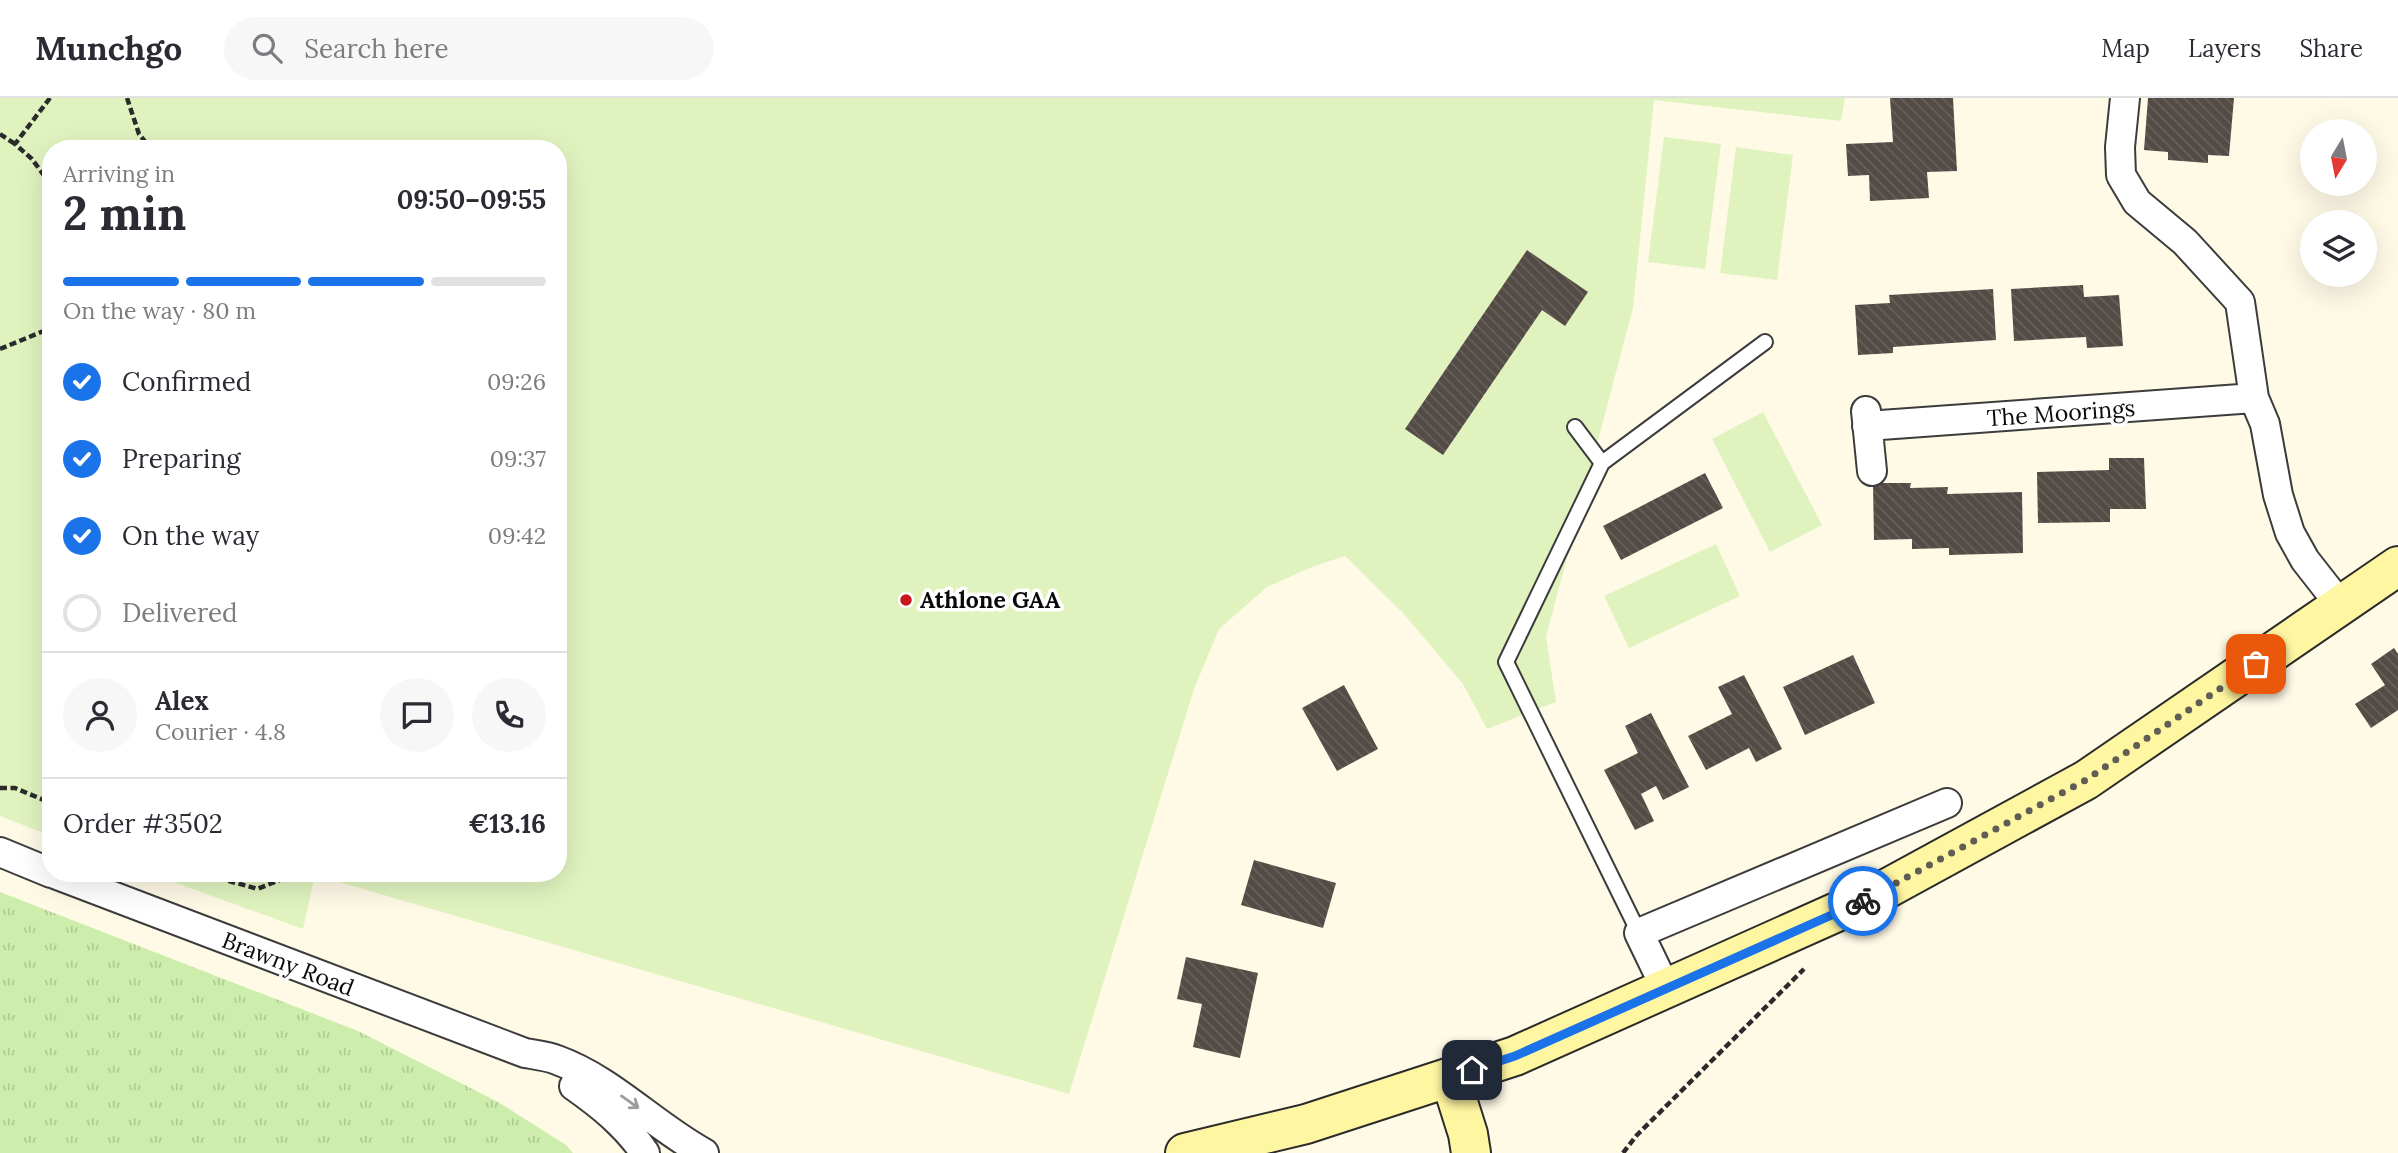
<!DOCTYPE html>
<meta charset="utf-8">
<style>
body{margin:0;font-family:Lora,serif;background:#f7f7f7;color:#2b2b33;height:100vh;display:flex;flex-direction:column;font-size:26px;white-space:nowrap}
*{box-sizing:border-box;margin:0}
p{font-size:23px;color:#7c7c81}
.icon{flex:none;width:38px;height:38px;fill:none;stroke:currentColor;stroke-width:2;stroke-linecap:round;stroke-linejoin:round}
.map{position:relative;flex:1;overflow:hidden}
.sheet{position:absolute;left:42px;top:42px;width:525px;height:742px;display:flex;flex-direction:column;background:#fff;border-radius:28px;box-shadow:0 7px 28px #0002}
.sheet>*{flex:none}
.needle{width:46px;rotate:190deg}
.tools{position:absolute;left:2300px;top:21px;display:grid;gap:14px}
.tools a{display:grid;place-items:center;width:77px;height:77px;border-radius:50%;background:#fff;box-shadow:0 7px 28px #0002;font-size:35px}
.pin{position:absolute;display:grid;place-items:center;width:60px;height:60px;color:#fff;margin:-30px;border-radius:14px;box-shadow:0 4px 10px #0006}
.courier{position:absolute;display:grid;place-items:center;width:70px;height:70px;margin:-35px;border:5px solid #1a73e8;border-radius:50%;background:#fff;color:#222;box-shadow:0 2px 9px #0007}
.overview em{font-style:normal;font-weight:700}
.overview div{display:flex;flex-direction:column-reverse}
.overview{display:flex;align-items:center;justify-content:space-between;height:119px;padding:0 21px}
h1{font-size:46px;font-weight:700;line-height:52px}
.bar{display:grid;grid-template-columns:repeat(4,1fr);gap:10px 7px;align-content:center;height:84px;padding:0 21px}
.bar i{height:9px;border-radius:5px;background:#e1e1e2}
.bar .current{background:#1a73e8}
.bar p{grid-column:span 4}
.line{display:flex;align-items:center;gap:18px;padding:0 21px;border-top:2px solid #e1e1e2}
.line div{flex:1}
.round{display:grid;place-items:center;flex:none;width:74px;height:74px;border-radius:37px;background:#f7f7f7}
ol{padding:0 21px;list-style:none}
li{display:flex;align-items:center;gap:21px;height:77px}
li p{margin-inline-start:auto}
li .icon{padding:7px;border-radius:50%;background:#1a73e8;color:#fff;stroke-width:4}
li:last-child{color:#7c7c81}
li i{width:38px;height:38px;border:4px solid #e1e1e2;border-radius:50%}
header{display:flex;align-items:center;gap:42px;box-sizing:border-box;height:98px;padding:0 35px;background:#fff;border-bottom:2px solid #e1e1e2}
header strong{font-size:33px}
nav{display:flex;gap:38px;margin-inline-start:auto;font-size:24px}
.search{width:490px;height:63px;background:#f7f7f7;display:flex;align-items:center;gap:18px;box-sizing:border-box;padding:0 24px;border-radius:38px;color:#7c7c81;font-size:26px}
.map>svg:first-child{display:block}
.grass{fill:url(#grass-tufts)}
.pitch{fill:#e0f3bf}
.building{fill:url(#building-back-hatch)}
.lines{fill:none;stroke-linecap:round;stroke-linejoin:round}
.lane-casing{stroke:#3c3c3c;stroke-width:18}
.street-casing{stroke:#3c3c3c;stroke-width:32}
.secondary-casing{stroke:#2b2b2b;stroke-width:42}
.path{stroke:#2b2b2b;stroke-width:4.5;stroke-dasharray:7 3.5;stroke-linecap:butt}
.lane{stroke:#fff;stroke-width:14}
.street{stroke:#fff;stroke-width:28}
.secondary{stroke:#fff6a1;stroke-width:38}
.oneway{stroke:#9d9d9d}
.done{stroke:#5f5d56;stroke-width:7;stroke-dasharray:0 12.6}
.route{stroke:#1a73e8;stroke-width:9}
.poi-dot{fill:#c6151b;stroke:#fff;stroke-width:2.5}
.labels{text-anchor:middle;stroke-width:7;stroke-linejoin:round;paint-order:stroke}
.street-label{font-size:23px;fill:#090909;stroke:#fff}
.poi-label{font-size:23px;font-weight:bold;fill:#090909;stroke:#fff;text-anchor:start}
</style>
<header>
<strong>Munchgo</strong>
<div class="search"><svg class="icon" aria-label="search" viewBox="0 0 24 24"><circle cx="10" cy="10" r="6"/><path d="M15 15l6 6"/></svg>Search here</div>
<nav><a>Map</a><a>Layers</a><a>Share</a></nav>
</header>
<div class="map">
<svg width="2398" height="1055" viewBox="0 0 2398 1055">
<defs>
<pattern id="grass-tufts" width="24" height="20" patternUnits="userSpaceOnUse" patternTransform="scale(1.75)"><rect width="24" height="20" fill="#cdedac"/><path d="M3 7l-1-3M5 7V3M7 7l1-3M15 17l-1-3M17 17v-4M19 17l1-3" fill="none" stroke="#afca93"/></pattern>
<pattern id="building-back-hatch" width="6" height="6" patternUnits="userSpaceOnUse" patternTransform="scale(1.75)"><rect width="6" height="6" fill="#534b45"/><path d="M-1 5l2 2M0 0l6 6M5-1l2 2" fill="none" stroke="#67605b"/></pattern>
</defs>
<rect width="100%" height="100%" fill="#fffae6"/>
<path class="grass" d="M0,794L358,933L498,1004L566,1047L573,1055H0Z"/>
<path class="pitch" d="M0,0H1845L1841,23L1654,2L1633,210L1546,539L1556,604L1487,631L1463,586L1403,515L1345,458L1312,469L1267,489L1219,531L1194,591L1069,996L315,777L303,831L149,775H558V51H51V738L0,718Z
M1664,39L1721,46L1705,171L1648,164Z
M1736,49L1793,57L1777,182L1720,175Z
M1763,314L1822,427L1770,454L1712,341Z
M1716,446L1740,498L1629,550L1604,498Z"/>
<path class="building" d="M1890,0H1953L1957,73L1927,74L1929,100L1870,103L1869,77L1848,78L1846,46L1893,44Z
M2148,0H2234L2229,58L2208,57V65L2168,62V54L2144,52Z
M1527,152L1588,194L1565,228L1542,212L1443,357L1405,331Z
M2083,187L2084,199L2119,197L2123,248L2087,250L2086,239L2014,243L2011,191Z
M1993,191L1996,242L1893,249V255L1858,257L1855,207L1890,205L1889,197Z
M2109,360H2144L2146,411H2110V424L2038,425L2037,374L2109,372Z
M1705,375L1723,410L1621,462L1603,428Z
M1873,385H1911L1910,390L1948,389L1947,396L2022,394L2023,455L1949,457V450L1912,451V441L1874,442Z
M2394,550L2398,556V612L2371,630L2355,606L2385,587L2371,566Z
M1853,557L1875,605L1805,637L1783,589Z
M1744,577L1782,651L1756,664L1749,650L1706,672L1688,638L1732,616L1718,589Z
M1344,587L1378,651L1337,673L1302,610Z
M1651,615L1689,689L1663,702L1656,688L1641,696L1654,723L1635,732L1604,672L1638,655L1625,628Z
M1254,762L1336,785L1323,830L1241,807Z
M1186,859L1258,875L1240,960L1193,949L1202,906L1177,901Z"/>
<g class="lines">
<defs>
<path id="lane" d="M1575,329L1602,365L1506,564L1639,835
M1602,365L1765,244"/>
<path id="street" d="M2125,0L2120,49L2121,77L2137,104L2185,144L2240,204L2254,300L2265,326L2278,397L2290,435L2305,462L2341,508
M1866,313L1872,373
M1867,328L2254,300
M0,754L51,775
M52,775L525,955C536,957 547,958 557,962C612,982 653,1027 704,1055
M1666,891L1639,835L1947,705
M574,988C601,1007 626,1027 645,1055"/>
<path id="secondary" d="M1450,979L1468,1036L1471,1055
M1185,1055L1306,1026L1515,958L1877,796L2086,682L2398,468"/>
</defs>
<use href="#lane" class="lane-casing"/>
<use href="#street" class="street-casing"/>
<use href="#secondary" class="secondary-casing"/>
<path class="path" d="M50,0L15,46L32,61L51,87
M127,0L139,36L151,51
M0,36L15,46
M0,251L51,230
M0,690H15L51,705
M209,775C225,784 240,785 257,791L280,782L288,775
M1623,1055L1637,1037L1804,871"/>
<use href="#lane" class="lane"/>
<use href="#street" class="street"/>
<use href="#secondary" class="secondary"/>
</g>
<defs><path id="oneway-shaft" d="M-6 0H5M1.5-3L5.5 0L1.5 3" fill="none" stroke-width="1.6" stroke-linecap="round" stroke-linejoin="round" transform="scale(1.75)"/></defs>
<use class="oneway" href="#oneway-shaft" transform="translate(630 1004) rotate(35)"/>
<g class="lines">
<path class="done" d="M1863,803L2086,682L2256,566"/>
<path class="route" d="M1472,972L1515,958L1863,803"/>
</g>
<circle class="poi-dot" cx="906" cy="502" r="7"/>
<g class="labels">
<g class="street-label">
<text transform="translate(2061 315) rotate(-4)" y="8">The Moorings</text>
<text transform="translate(288 866) rotate(21)" y="8">Brawny Road</text>
</g>
<g class="poi-label">
<text x="920" y="510">Athlone GAA</text>
</g>
</g>
</svg>
<div class="tools">
<a><svg class="needle" viewBox="-14 -14 28 28"><path d="M0-13l5 13h-10z" fill="#e53935"/><path d="M0 13l5-13h-10z" fill="#7c7c81"/></svg></a>
<a><svg class="icon" aria-label="layers" viewBox="0 0 24 24"><path d="M12 4l9 5-9 5-9-5zM3 14l9 5 9-5"/></svg></a>
</div>
<div class="pin" style="left:2256px;top:566px;background:#ea580c"><svg class="icon" aria-label="bag" viewBox="0 0 24 24"><path d="M5 8h14l-1 12H6zM9 8a3 3 0 0 1 6 0"/></svg></div>
<div class="pin" style="left:1472px;top:972px;background:#1f2937"><svg class="icon" aria-label="home" viewBox="0 0 24 24"><path d="M3 11l9-7 9 7M6 9v11h12V9"/></svg></div>
<div class="courier" style="left:1863px;top:803px"><svg class="icon" aria-label="bike" viewBox="0 0 24 24"><circle cx="6" cy="16" r="4"/><circle cx="18" cy="16" r="4"/><path d="M6 16l4-8h5l3 8M10 8l3 8H6M13 5h3"/></svg></div>
<section class="sheet">
<div class="overview"><div><h1>2 min</h1><p>Arriving in</p></div><em>09:50–09:55</em></div>
<div class="bar"><i class="current"></i><i class="current"></i><i class="current"></i><i></i><p>On the way · 80 m</p></div>
<ol>
<li><svg class="icon" aria-label="check" viewBox="0 0 24 24"><path d="M5 12l5 5 9-10"/></svg>Confirmed<p>09:26</p></li>
<li><svg class="icon" aria-label="check" viewBox="0 0 24 24"><path d="M5 12l5 5 9-10"/></svg>Preparing<p>09:37</p></li>
<li><svg class="icon" aria-label="check" viewBox="0 0 24 24"><path d="M5 12l5 5 9-10"/></svg>On the way<p>09:42</p></li>
<li><i></i>Delivered</li>
</ol>
<div class="line" style="height:126px"><a class="round"><svg class="icon" aria-label="person" viewBox="0 0 24 24"><circle cx="12" cy="8" r="4"/><path d="M4 21q1-7 8-7t8 7"/></svg></a><div><b>Alex</b><p>Courier · 4.8</p></div><a class="round"><svg class="icon" aria-label="chat" viewBox="0 0 24 24"><path d="M4 5h16v11H9l-5 4z"/></svg></a><a class="round"><svg class="icon" aria-label="phone" viewBox="0 0 24 24"><path d="M5 4h4l2 5-3 2q2 4 5 5l2-3 5 2v4C11 20 4 13 5 4z"/></svg></a></div>
<div class="line" style="height:91px"><div>Order #3502</div><b>€13.16</b></div>
</section>
</div>
